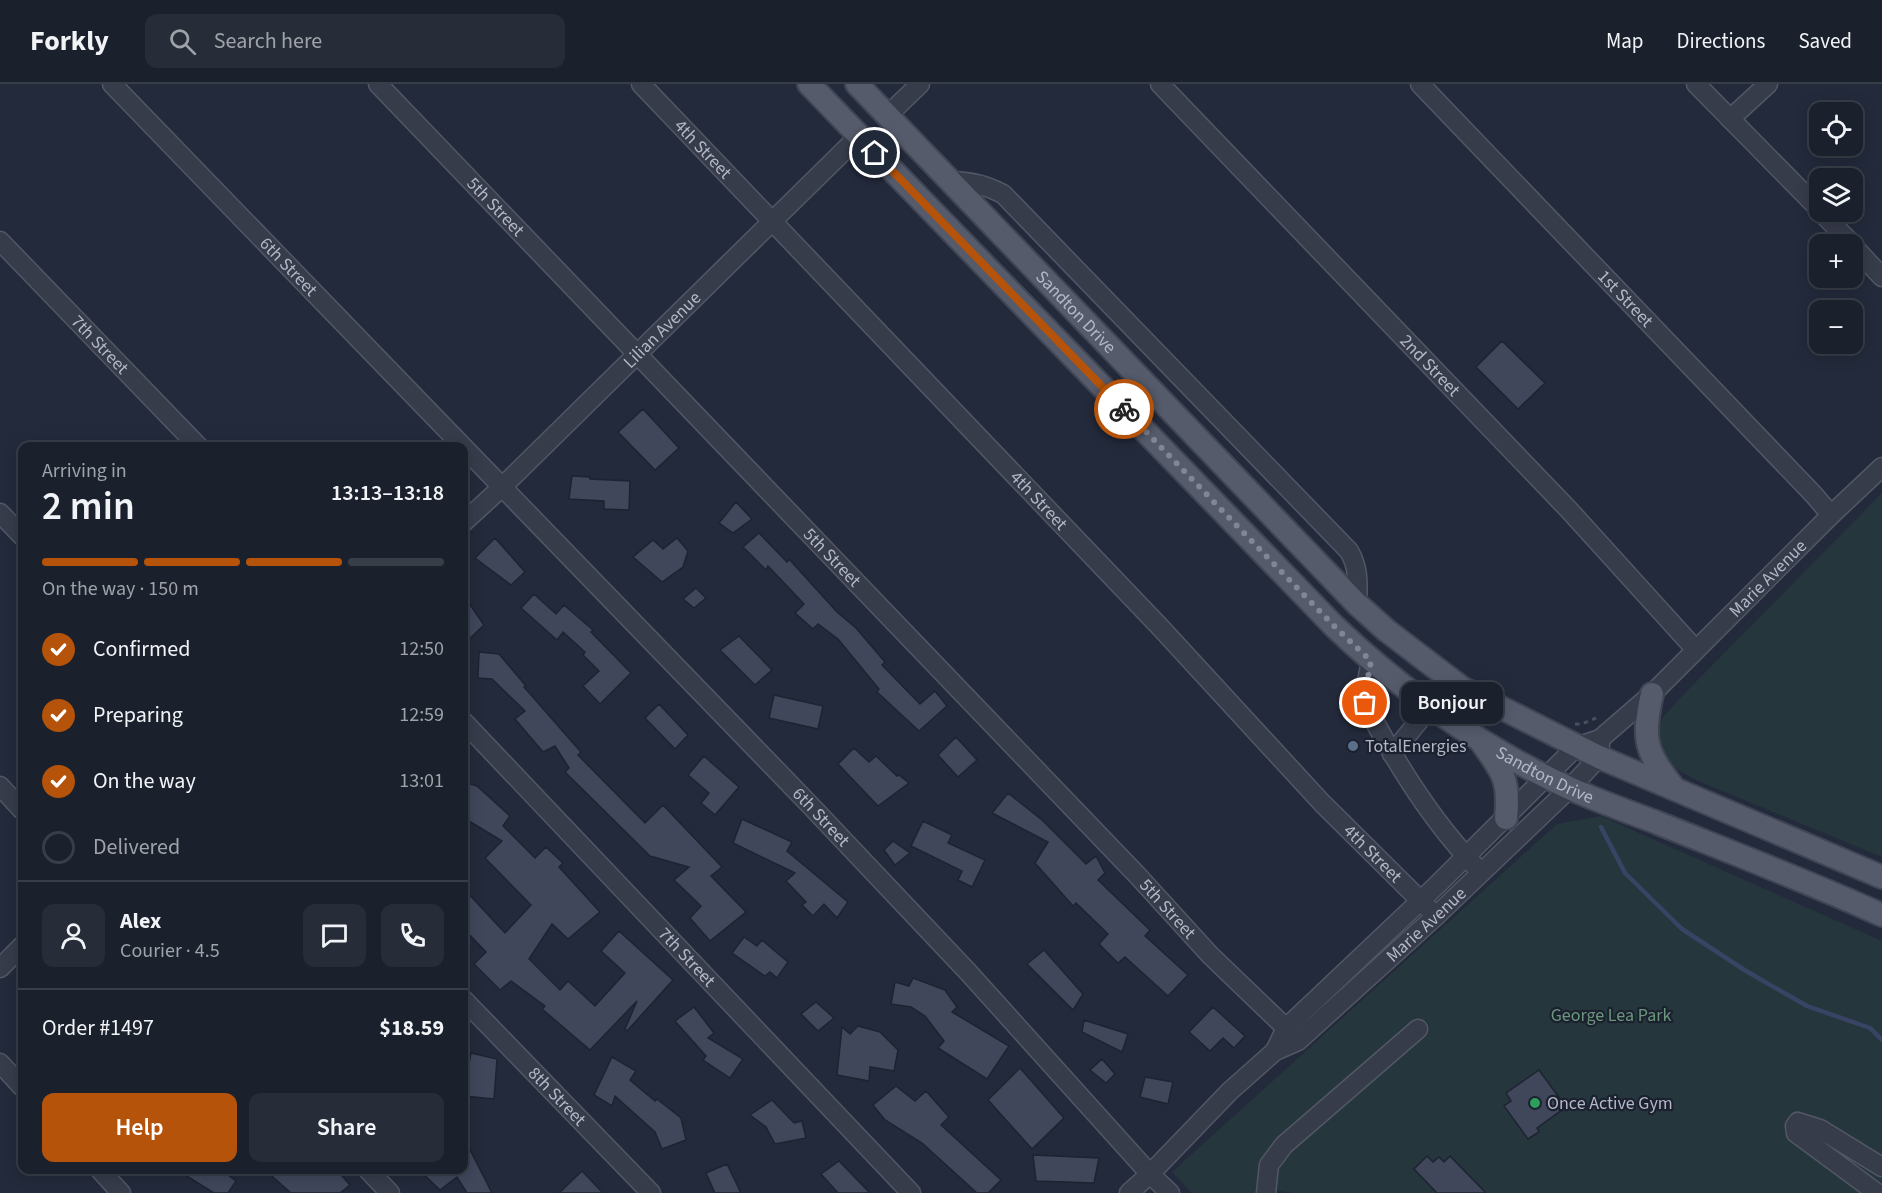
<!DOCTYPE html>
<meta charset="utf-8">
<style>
body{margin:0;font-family:"Source Sans 3",sans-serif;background:#272d38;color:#f1f3f6;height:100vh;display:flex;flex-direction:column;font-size:22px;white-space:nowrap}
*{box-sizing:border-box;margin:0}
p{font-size:20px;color:#9fa3a9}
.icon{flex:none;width:33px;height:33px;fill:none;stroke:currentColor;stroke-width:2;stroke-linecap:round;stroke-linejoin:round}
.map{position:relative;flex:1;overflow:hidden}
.panel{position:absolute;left:18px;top:358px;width:450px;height:732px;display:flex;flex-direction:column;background:#1a202c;border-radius:12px;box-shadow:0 3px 15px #0003,0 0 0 2px #383e48}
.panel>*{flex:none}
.buttons{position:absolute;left:1809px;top:18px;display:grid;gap:12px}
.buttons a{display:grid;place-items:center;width:54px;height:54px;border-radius:12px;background:#1a202c;box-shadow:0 3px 15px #0003,0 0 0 2px #383e48;font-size:30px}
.pin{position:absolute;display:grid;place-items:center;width:51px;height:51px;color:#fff;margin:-26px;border:3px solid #fff;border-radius:50%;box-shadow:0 2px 6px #0007}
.courier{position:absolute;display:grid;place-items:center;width:60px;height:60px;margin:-30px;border:4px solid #b45309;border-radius:50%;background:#fff;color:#222;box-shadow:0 2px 8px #0007}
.bubble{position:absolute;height:42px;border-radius:12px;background:#1a202c;box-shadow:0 3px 15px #0003,0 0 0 2px #383e48;font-size:20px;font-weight:600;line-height:42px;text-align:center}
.summary em{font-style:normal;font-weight:600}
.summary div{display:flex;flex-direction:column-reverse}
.summary{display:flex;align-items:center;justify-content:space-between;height:102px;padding:0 24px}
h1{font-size:39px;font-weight:600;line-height:45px}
.bar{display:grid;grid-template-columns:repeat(4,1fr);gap:9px 6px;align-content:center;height:72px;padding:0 24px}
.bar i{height:8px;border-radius:4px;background:#383e48}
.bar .selected{background:#b45309}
.bar p{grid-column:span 4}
.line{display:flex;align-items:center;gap:15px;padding:0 24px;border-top:2px solid #383e48}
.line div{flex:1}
.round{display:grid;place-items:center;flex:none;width:63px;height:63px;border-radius:12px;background:#272d38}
ol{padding:0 24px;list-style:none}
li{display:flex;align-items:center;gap:18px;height:66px}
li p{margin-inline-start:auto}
li .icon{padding:6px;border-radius:50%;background:#b45309;color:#fff;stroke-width:4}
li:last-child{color:#9fa3a9}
li i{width:33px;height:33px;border:3px solid #383e48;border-radius:50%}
.primary-button{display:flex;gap:12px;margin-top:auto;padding:12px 24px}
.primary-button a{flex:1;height:69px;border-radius:12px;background:#b45309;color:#fff;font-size:24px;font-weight:600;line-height:69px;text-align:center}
.primary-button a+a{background:#272d38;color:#f1f3f6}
header{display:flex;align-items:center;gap:36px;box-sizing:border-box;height:84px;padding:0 30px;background:#1a202c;border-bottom:2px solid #383e48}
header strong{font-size:28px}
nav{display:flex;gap:33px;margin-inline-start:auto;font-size:21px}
.search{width:420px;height:54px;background:#272d38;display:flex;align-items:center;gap:15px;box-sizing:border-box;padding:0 21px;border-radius:12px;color:#9fa3a9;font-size:22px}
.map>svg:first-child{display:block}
.green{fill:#25363c}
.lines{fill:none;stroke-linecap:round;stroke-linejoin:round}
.stream{stroke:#394464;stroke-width:4.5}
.building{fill:#40475b;stroke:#1e2332;stroke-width:1.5}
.minor-casing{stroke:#525766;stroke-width:21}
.major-casing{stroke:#404554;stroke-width:26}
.path{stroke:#435359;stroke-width:3;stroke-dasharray:4.5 4.5;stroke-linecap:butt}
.minor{stroke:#373c4b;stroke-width:18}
.major{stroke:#555b6b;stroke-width:22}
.done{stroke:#818696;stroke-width:6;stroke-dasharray:0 10.8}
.route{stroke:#b45309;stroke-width:8}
.service-dot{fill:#5c6f8a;stroke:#1c2130;stroke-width:2}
.leisure-dot{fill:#2e9e5b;stroke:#1c2130;stroke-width:2}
.labels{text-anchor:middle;stroke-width:4.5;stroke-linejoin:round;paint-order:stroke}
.street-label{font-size:18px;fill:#b3b7c7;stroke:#1c2130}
.poi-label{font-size:18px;fill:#b3b7c7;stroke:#1c2130;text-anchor:start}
.park-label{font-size:18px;fill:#6a977c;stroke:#1c2130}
</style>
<header>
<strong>Forkly</strong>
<div class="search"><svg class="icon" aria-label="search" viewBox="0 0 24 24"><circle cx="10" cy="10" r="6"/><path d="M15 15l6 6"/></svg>Search here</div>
<nav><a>Map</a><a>Directions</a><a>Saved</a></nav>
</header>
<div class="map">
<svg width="1882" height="1109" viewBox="0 0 1882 1109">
<rect width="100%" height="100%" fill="#232a3b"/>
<path class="green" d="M1882,409V773L1698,697L1670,682L1659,665L1657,648L1663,633L1680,614Z
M1601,732L1882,857V1109H1294L1279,1107L1276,1109H1192L1172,1088L1557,740Z"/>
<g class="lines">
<path class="stream" d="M1601,743L1625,789L1682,845L1746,887L1807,922L1870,944L1882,956"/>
</g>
<path class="building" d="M1502,257L1545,299L1518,325L1476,283Z
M643,325L679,364L655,386L618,348Z
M572,392L590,393V395L630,397L629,426L604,425V417L569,415Z
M736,418L752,435L733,449L719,439Z
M759,449L787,478L789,475L837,528L856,544L885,578L882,581L920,620L935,607L947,622L919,647L877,608L879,605L838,555L818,540L813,545L795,529L804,520L768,482L766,486L743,463Z
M495,454L525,488L511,501L475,474Z
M677,454L688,467L683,483L662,498L633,473L653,456L663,465Z
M696,504L706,514L694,524L683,515Z
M534,510L556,530L564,521L593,546L591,548L631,589L600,620L583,602L599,587L583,571L585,568L563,548L557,556L521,524Z
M464,512L484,541L464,560Z
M739,552L772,586L755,601L720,566Z
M479,568L499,570L526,602L524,603L581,668L578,671L645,739L663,721L722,783L711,792L746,828L710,857L690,834L701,822L674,796L689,783L650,772L565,688L569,684L555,662L543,668L515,635L525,627L492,595L478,594Z
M774,611L823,622L818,645L769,634Z
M659,620L688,651L675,665L645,634Z
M956,653L977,676L958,693L938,671Z
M854,664L869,678L876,672L897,692L899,691L909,699L878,722L838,680Z
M704,672L739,703L715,731L701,719L709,709L688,691Z
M464,698L477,702L510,732L503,742L535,774L546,763L563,779L559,783L600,828L568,855L552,840L529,875L560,906L568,897L595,922L625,889L601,867L619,847L673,896L627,947L625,945L637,917L590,966L542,925L545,922L511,897L500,906L474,880L486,868L464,845V805L505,849L531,821L485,774L502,757L464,734Z
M1008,709L1042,736L1086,780L1096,772L1105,789L1098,796L1150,846L1145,852L1188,891L1168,912L1125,873L1118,879L1099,860L1108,850L1076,819L1073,822L1035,779L1048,758L992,729Z
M742,735L792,758L787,767L848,818L837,834L824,820L813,832L802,821L806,818L786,797L795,789L733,759Z
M923,737L952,751L948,759L985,776L972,803L958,796L962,787L911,762Z
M893,757L910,769L895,781L884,766Z
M744,853L757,862L762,856L788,878L777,894L770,888L765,892L732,869Z
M1044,866L1083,910L1073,926L1027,880Z
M913,894L945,906L957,923L952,928L1009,962L987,995L938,964L944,957L925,932L911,923L891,920L895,898L909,902Z
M816,918L834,934L818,947L801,930Z
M694,923L714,949L708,954L743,975L730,994L703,976L706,972L675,937Z
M1213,923L1245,952L1234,964L1223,954L1210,967L1189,948Z
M1084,936L1128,950L1122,968L1082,948Z
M858,942L880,948L898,966L894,987L870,983L869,997L837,991L842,943L850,950Z
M471,969L497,975L494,1015L464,1012V983L468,984Z
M612,973L636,987L630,996L655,1017L657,1015L681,1034L686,1056L662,1065L655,1048L615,1012L612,1022L594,1011Z
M1102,975L1115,990L1106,999L1090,986Z
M1020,984L1064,1034L1032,1065L988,1016Z
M1539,986L1566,1023L1537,1044L1539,1048L1528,1055L1504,1022L1511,1017L1506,1009Z
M1145,993L1173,998L1168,1020L1140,1013Z
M896,1002L915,1017L926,1007L949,1033L941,1041L1001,1096L988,1109H977L922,1059L885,1036L873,1021Z
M772,1016L794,1039L802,1037L806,1054L775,1060L766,1043L750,1031Z
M464,1054L492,1109H467L457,1093L440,1106L419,1086H464Z
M1033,1071L1099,1074L1094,1099L1036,1097Z
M1427,1072L1433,1078L1439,1073L1444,1078L1450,1072L1486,1109H1437L1414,1085Z
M839,1077L870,1109H838L821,1090Z
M727,1080L741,1109H715L706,1089Z
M177,1086H221L236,1097L228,1109H214Z
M265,1086H337L350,1101L340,1109H291Z
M582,1087L603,1109H559Z"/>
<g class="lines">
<defs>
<g id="minor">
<path id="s1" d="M112,0L811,722L968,888L1150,1090L1170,1109"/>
<path id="s2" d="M378,0L1138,792L1210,871L1286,944"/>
<path id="s3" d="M641,0L1160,543L1322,719L1436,832"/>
<path id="s4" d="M1160,0L1569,426L1696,566"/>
<path id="s5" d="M1420,0L1814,411L1831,431"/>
<path d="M1696,0L1820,126"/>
<path d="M887,32L920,0"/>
<path d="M1730,35L1768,0"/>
<path d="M951,97C970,97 986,101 1003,110L1349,467C1359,484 1358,500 1357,520"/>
<path d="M1821,128L1852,160"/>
<path id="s6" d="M0,157L199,363"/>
<path d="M1852,161L1882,193"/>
<path d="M0,429L22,452"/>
<path id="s7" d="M464,438L502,403L859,52"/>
<path d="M1371,577C1368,594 1362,611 1369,627C1398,683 1431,735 1474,781"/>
<path id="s8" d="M464,638L911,1109"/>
<path d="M1392,670L1430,623"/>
<path d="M0,702L22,726"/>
<path d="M0,884L22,862"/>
<path id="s9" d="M464,916L651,1109"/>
<path id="s10" d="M1275,967L1286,944L1437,801L1576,663L1600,655L1652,610L1831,431L1882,383"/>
<path d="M0,979L22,1003"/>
<path d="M100,1086L121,1109"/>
<path d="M368,1086L390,1109"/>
<path id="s11" d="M1129,1109L1150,1090L1230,1007L1275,967L1298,957L1436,832L1570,704L1599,673L1600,660"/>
<path d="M1266,1109L1269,1081L1284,1061L1418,945"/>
<path d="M1877,1109L1796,1049L1795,1042L1798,1038L1820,1045L1882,1083"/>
</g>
<g id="major">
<path id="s12" d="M809,0L1334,542C1404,609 1481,663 1569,704C1598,717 1629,728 1658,739C1733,769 1809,798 1882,831"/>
<path id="s13" d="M857,0L1357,520L1386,546L1462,604L1599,673L1882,793"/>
<path d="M1652,610C1642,656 1645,667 1674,704"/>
<path d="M1482,659C1503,688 1510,697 1506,734"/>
</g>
</defs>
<use href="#minor" class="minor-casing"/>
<use href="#major" class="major-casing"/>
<path class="path" d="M1575,640H1582L1596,634"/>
<use href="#minor" class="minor"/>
<use href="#major" class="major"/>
</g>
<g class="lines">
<path class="done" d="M1124,325L1334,542L1371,577L1365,610V619"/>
<path class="route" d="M875,69L1124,325"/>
</g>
<circle class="service-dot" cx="1353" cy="662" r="6"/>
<circle class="leisure-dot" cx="1535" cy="1019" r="6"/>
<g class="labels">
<g class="street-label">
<text dy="6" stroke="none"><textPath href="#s3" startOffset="90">4th Street</textPath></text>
<text dy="6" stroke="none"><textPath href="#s2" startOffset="170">5th Street</textPath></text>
<text dy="6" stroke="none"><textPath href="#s1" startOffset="254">6th Street</textPath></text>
<text dy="6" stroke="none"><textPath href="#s5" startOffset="297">1st Street</textPath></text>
<text dy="6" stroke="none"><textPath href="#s13" startOffset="316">Sandton Drive</textPath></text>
<text dy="6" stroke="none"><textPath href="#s7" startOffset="276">Lilian Avenue</textPath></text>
<text dy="6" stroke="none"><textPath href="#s6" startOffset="144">7th Street</textPath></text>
<text dy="6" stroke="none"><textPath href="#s4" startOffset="390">2nd Street</textPath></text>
<text dy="6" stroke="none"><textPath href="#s3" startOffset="576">4th Street</textPath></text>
<text dy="6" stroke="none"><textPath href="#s2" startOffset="656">5th Street</textPath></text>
<text dy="6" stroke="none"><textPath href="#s10" startOffset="687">Marie Avenue</textPath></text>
<text dy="6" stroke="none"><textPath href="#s12" startOffset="1014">Sandton Drive</textPath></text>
<text dy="6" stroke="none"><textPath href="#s1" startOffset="1020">6th Street</textPath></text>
<text dy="6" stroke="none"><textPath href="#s3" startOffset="1062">4th Street</textPath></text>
<text dy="6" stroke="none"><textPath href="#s2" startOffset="1142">5th Street</textPath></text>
<text dy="6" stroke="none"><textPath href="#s11" startOffset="402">Marie Avenue</textPath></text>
<text dy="6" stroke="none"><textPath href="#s8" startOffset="324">7th Street</textPath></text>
<text dy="6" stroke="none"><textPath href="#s9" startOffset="134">8th Street</textPath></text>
</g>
<g class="poi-label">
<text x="1365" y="668">TotalEnergies</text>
<text x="1547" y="1025">Once Active Gym</text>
</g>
<g class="park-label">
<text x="1611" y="937">George Lea Park</text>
</g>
</g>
</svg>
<div class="buttons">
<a><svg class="icon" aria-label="locate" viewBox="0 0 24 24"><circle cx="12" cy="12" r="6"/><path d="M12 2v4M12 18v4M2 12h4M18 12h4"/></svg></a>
<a><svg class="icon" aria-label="layers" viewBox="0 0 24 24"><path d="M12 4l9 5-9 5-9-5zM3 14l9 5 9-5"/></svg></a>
<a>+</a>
<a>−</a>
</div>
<div class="pin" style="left:1365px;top:619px;background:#ea580c"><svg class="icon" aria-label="bag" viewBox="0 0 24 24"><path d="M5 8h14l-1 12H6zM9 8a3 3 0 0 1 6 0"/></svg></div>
<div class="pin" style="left:875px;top:69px;background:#1f2937"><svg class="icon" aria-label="home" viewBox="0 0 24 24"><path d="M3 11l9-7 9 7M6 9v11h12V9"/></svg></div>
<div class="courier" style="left:1124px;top:325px"><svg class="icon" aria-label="bike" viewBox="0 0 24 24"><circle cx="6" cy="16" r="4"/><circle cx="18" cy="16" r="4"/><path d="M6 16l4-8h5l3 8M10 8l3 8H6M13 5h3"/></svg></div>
<div class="bubble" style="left:1401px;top:598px;width:102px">Bonjour</div>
<section class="panel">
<div class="summary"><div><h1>2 min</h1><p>Arriving in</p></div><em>13:13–13:18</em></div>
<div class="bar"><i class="selected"></i><i class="selected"></i><i class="selected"></i><i></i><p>On the way · 150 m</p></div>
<ol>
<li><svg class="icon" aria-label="check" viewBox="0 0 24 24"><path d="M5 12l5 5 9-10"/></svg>Confirmed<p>12:50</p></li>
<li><svg class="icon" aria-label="check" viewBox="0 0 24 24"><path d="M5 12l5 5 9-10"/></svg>Preparing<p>12:59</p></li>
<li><svg class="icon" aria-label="check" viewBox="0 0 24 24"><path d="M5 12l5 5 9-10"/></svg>On the way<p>13:01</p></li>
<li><i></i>Delivered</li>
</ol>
<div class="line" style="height:108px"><a class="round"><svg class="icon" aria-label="person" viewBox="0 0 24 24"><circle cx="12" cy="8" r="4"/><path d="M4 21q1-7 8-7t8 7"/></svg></a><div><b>Alex</b><p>Courier · 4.5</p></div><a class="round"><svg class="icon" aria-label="chat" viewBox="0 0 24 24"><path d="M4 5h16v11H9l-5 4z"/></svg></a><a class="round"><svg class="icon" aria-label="phone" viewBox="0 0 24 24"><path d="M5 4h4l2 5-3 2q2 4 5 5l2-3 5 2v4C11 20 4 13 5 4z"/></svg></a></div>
<div class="line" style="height:78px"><div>Order #1497</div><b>$18.59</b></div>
<div class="primary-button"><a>Help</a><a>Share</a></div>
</section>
</div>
